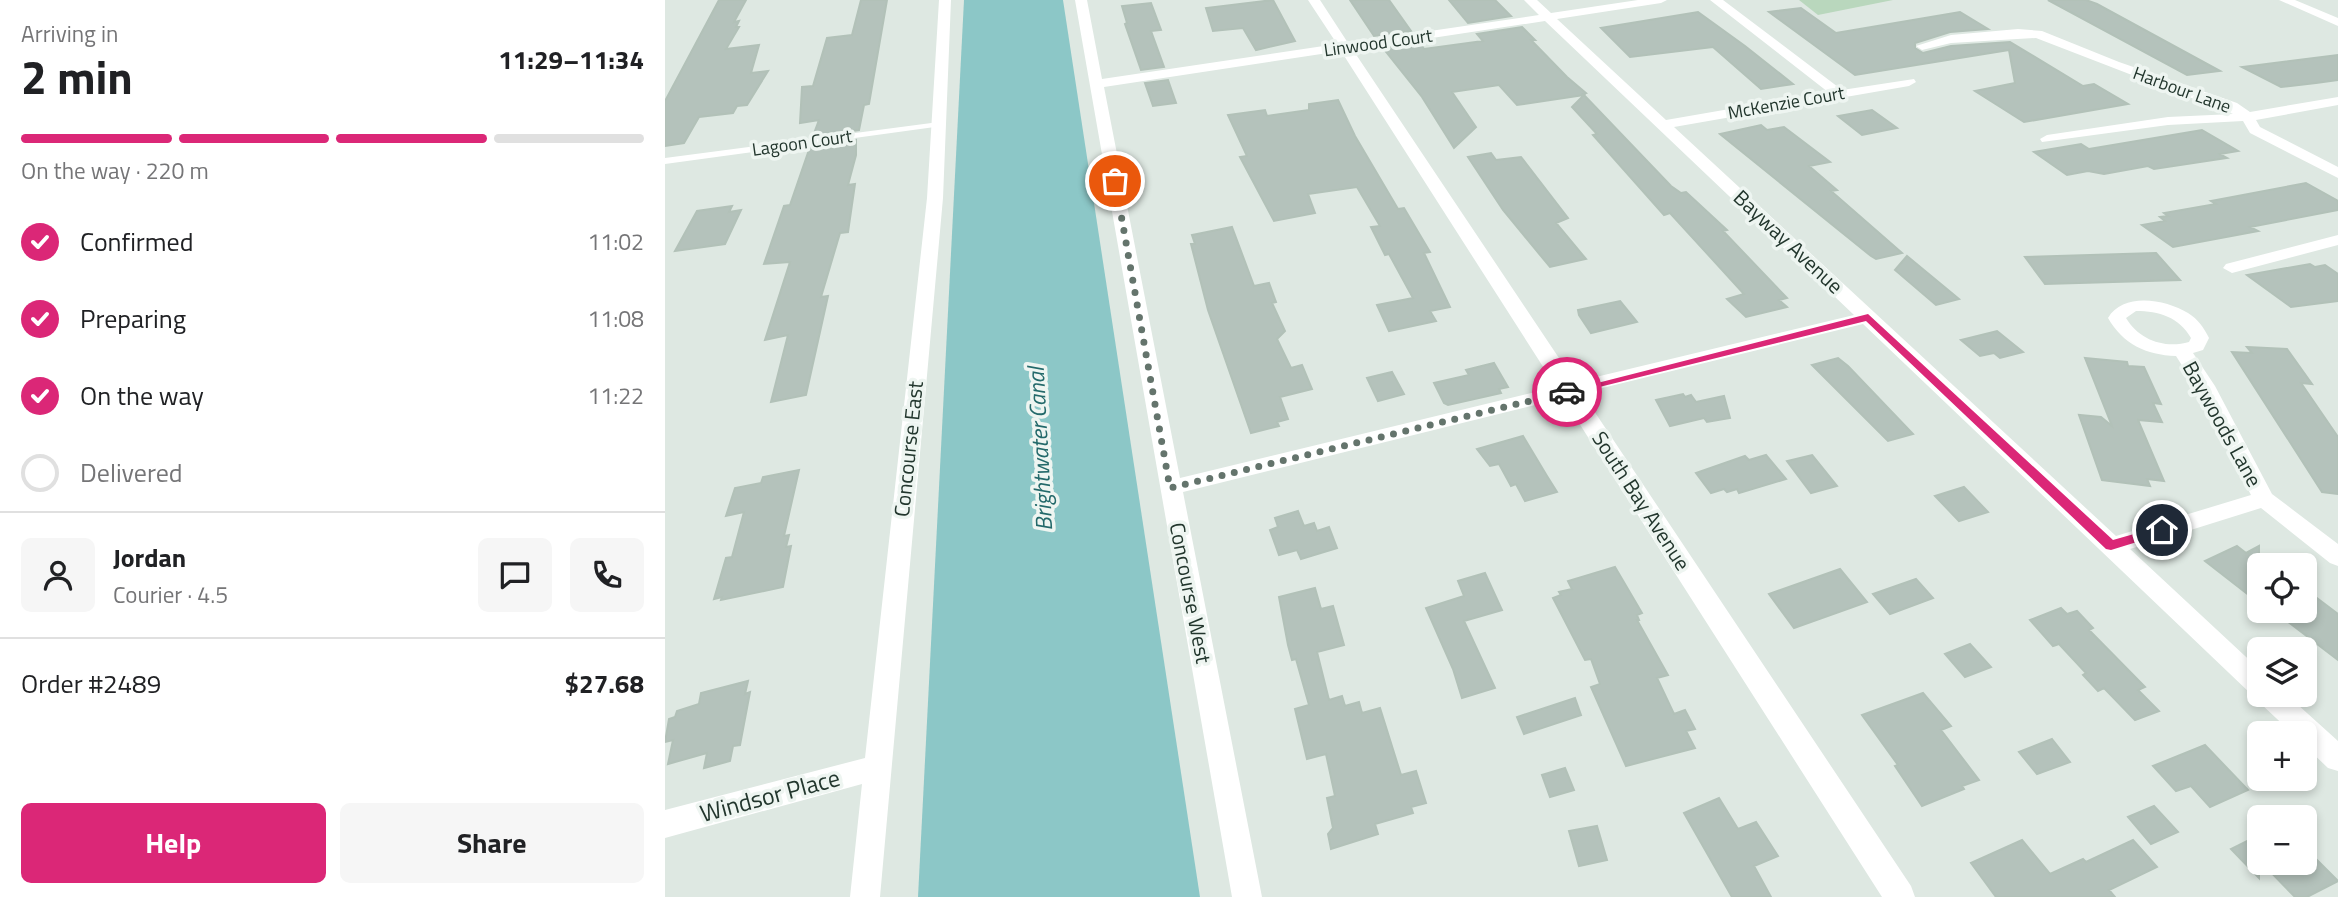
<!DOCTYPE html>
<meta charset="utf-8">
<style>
body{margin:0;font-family:"Titillium Web",sans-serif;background:#f6f6f6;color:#202124;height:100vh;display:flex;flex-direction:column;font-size:26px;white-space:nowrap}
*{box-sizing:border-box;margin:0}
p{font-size:23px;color:#757577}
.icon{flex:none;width:38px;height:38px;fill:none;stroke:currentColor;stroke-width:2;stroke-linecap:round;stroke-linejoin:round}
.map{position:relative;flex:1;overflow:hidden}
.side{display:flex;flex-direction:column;background:#fff;width:665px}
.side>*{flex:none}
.controls{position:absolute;left:1582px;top:553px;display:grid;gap:14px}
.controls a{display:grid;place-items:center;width:70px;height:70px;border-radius:10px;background:#fff;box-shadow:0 4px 10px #0003;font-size:35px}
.pin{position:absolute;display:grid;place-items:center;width:60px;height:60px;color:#fff;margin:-30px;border:4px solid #fff;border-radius:50%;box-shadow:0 2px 7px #0007}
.courier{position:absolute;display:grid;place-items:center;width:70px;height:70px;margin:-35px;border:5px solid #db2777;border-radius:50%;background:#fff;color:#222;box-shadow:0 2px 9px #0007}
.head em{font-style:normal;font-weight:700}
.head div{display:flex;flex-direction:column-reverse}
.head{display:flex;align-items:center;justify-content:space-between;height:119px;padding:0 21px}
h1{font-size:46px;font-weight:700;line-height:52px}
.bar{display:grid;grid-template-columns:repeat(4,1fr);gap:10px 7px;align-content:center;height:84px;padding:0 21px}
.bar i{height:9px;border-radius:5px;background:#e0e0e0}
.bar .active{background:#db2777}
.bar p{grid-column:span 4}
.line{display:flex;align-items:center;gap:18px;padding:0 21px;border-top:2px solid #e0e0e0}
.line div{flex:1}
.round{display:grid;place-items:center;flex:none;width:74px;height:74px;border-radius:10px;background:#f6f6f6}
ol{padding:0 21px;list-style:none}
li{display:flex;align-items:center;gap:21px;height:77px}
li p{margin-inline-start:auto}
li .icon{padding:7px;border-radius:50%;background:#db2777;color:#fff;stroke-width:4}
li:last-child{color:#757577}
li i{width:38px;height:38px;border:4px solid #e0e0e0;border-radius:50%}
.primary-button{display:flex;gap:14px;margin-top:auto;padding:14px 21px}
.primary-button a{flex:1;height:80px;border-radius:10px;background:#db2777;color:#fff;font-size:28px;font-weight:700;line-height:80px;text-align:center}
.primary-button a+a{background:#f6f6f6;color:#202124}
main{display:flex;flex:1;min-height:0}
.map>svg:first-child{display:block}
.green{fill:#b9d7bd}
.water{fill:#8cc7c7}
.building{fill:#b4c2bb;stroke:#b2c1b8;stroke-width:2}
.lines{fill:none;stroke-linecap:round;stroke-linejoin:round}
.lane{fill:#fff;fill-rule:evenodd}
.street{fill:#fff;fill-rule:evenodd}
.route{fill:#db2777}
.done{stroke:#64746c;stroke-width:7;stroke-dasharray:0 12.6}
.labels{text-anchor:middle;stroke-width:7;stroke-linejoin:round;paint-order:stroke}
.far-street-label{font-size:18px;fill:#22362d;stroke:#eef5f1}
.street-label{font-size:21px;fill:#22362d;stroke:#eef5f1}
.water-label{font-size:23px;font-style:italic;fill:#23696a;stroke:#eef5f1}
.near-street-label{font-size:24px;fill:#22362d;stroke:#eef5f1}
</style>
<main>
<section class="side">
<div class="head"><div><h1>2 min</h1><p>Arriving in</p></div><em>11:29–11:34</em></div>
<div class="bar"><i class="active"></i><i class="active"></i><i class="active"></i><i></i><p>On the way · 220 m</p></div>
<ol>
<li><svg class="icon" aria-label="check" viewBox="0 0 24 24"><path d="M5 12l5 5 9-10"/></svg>Confirmed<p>11:02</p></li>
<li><svg class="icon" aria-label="check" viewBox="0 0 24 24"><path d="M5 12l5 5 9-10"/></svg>Preparing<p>11:08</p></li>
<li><svg class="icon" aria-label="check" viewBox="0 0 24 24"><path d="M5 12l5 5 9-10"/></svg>On the way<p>11:22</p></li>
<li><i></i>Delivered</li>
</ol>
<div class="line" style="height:126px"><a class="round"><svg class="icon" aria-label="person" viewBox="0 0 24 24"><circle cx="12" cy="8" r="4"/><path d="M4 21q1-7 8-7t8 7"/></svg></a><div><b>Jordan</b><p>Courier · 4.5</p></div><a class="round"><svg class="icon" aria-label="chat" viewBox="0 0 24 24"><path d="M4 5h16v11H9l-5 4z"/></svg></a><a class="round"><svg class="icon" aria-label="phone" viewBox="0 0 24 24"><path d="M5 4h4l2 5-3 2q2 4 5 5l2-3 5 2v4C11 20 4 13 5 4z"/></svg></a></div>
<div class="line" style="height:91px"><div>Order #2489</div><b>$27.68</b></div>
<div class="primary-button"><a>Help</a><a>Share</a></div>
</section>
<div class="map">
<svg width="1673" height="897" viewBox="0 0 1673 897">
<rect width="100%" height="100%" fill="#dee8e2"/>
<path class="green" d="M1134,0H1228L1153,15Z"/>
<path class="water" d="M299,0H398L535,897H253Z"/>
<path class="building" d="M54,0H81L69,22L74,21L71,27H74L61,49L94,45L86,73L103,71L82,105L72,106L68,113L34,117L19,143L0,146V101Z
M196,0H222L204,104L199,105L194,130L148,136L154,120L135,123L137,87L148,86L162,38L187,35Z
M608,0L630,41L591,50L578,28L548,31L541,8Z
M685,0H724L746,31L709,36Z
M784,0H830L846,16L803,23Z
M1383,0H1421L1432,4L1555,71L1522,75Z
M486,3L496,30L486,31L499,67L476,70L460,24L462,23L457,6Z
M1136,8L1171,33L1295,12L1323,29L1285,32L1250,43V48L1258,53L1286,46L1345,42L1418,86L1429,84L1463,104L1359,122L1310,91L1350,83L1344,50L1190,75L1104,12Z
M1033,12L1080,46L1128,84L1096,89L1048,47L965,57L936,28Z
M857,27L870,40H866L902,77L921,93L918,94L1006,186L1016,193L1021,192L1062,230L1058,231L1122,298L1114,300L1122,307L1081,317L1062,299L1079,294L1005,213L999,215L928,135L932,134L907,107L919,95L852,105L834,85L787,92L811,127L789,148L757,97L718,48L755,43L759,49L818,41L812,34Z
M1673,55V80L1651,83L1616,87L1577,67Z
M503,80L511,103L488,106L480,83Z
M673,100L690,136L733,209L739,208L765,252L759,253L785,307L765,311L771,321L724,331L712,305L748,298L724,254L720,255L706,227L715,226L692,187L643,194L650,213L609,221L575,157L582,156L563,115L600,110L602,116L644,110V104Z
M1207,110L1232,128L1197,135L1173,116Z
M1096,125L1102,130L1119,127L1165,162L1144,166L1172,190L1166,191L1237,253L1211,259L1206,256L1055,134Z
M1537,130L1573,151L1555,154L1562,158L1489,169L1483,166L1439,174L1423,171L1402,175L1369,152L1416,144L1424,149Z
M191,140V155L183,185L190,184L183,232L175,233L156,297L163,296L141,395L106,402L123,335L100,340L125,262L99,264L119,206L125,205L145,147Z
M826,153L831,160L856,157L903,218L891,223L921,259L885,267L838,210L803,157Z
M1641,183L1673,201V210L1585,227L1593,231L1508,247L1477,225L1500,221L1495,217L1503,216L1499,213L1551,204L1546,201Z
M67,206L64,212L76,210L60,244L10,251L32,211Z
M567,227L589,286L604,283L611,302L607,303L620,331L612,339L626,368L637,365L647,389L615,397L623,419L612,422L614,426L586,433L543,310L526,244H530L527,235Z
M1491,253L1515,280L1380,284L1360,257Z
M1242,256L1294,299L1271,305L1230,270Z
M1645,264L1650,267L1660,265L1673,274V301L1626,307L1582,275Z
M955,301L972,322L926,333L914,315L913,310Z
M1332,331L1358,352L1335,358L1329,353L1315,356L1296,340Z
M1582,347L1622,349L1647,384L1636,383L1673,437V494L1657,492L1567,352L1587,353Z
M1173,358L1183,366L1248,434L1223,441L1147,365Z
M1420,358L1462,362L1463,366L1479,367L1496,404L1488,403L1497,422L1473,420L1499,481L1482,479L1485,486L1437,480L1414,415L1436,417L1447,426Z
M829,363L843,387L834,389L836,393L783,405L779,403L769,383L804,375L801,370Z
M727,372L739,394L713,401L702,378Z
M1018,394L1020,397L1026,395L1031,402L1059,396L1065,418L1042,422L1039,418L1005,426L991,400Z
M858,436L882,476L892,492L860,501L851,484L846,486L834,464L825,466L812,449Z
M1101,455L1121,479L1074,493L1072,489L1062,492L1059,489L1046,493L1031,473L1080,456L1084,460Z
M1147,455L1172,486L1146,493L1122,461Z
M134,470L119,536L124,535L121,547L126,546L118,587L56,600L57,597L49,599L61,558L67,557L79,512L61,516L70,488L96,483L98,477Z
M1299,487L1323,512L1294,521L1270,496Z
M633,511L639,526L649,523L652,531L664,527L672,548L636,559L632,550L614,555L605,530L613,527L610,518Z
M1572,546L1581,553L1594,546V603L1540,561Z
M950,567L977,613L972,615L974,620H972L1003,675L992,678L1009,714L1020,710L1030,729L1021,731L1030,748L961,766L926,687L935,684L926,659L920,660L888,598L896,595L894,592L907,589L903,581Z
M1175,569L1202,602L1129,628L1104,594Z
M820,573L837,610L799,621L830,688L797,698L788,669L761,608L799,596L793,581Z
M1251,579L1268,598L1225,614L1208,594Z
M650,588L656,609L668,606L679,645L652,652L664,700L677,696L680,706L694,702L697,713L715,708L736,775L751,771L761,803L746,807L748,813L710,824L713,834L666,849L663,834L668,828L662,798L670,796L661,754L642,759L630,709L644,705L631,659L627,660L623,645L614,597Z
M1640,589L1673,614V660L1609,611H1640Z
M1396,608L1402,614L1412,611L1428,628L1424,630L1480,687L1473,690L1494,711L1470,720L1439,688L1433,691L1418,675L1421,673L1394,644L1388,646L1365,620Z
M1305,644L1326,667L1300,677L1280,654Z
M83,681L80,694L85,692L75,745L68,746L65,761L39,768L42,753L3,764L8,740L0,742L4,719L10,717L12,711L34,704L36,693Z
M1258,693L1286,726L1276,730L1314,780L1297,786L1299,789L1257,806L1230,766L1233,765L1197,715Z
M910,698L916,715L859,734L852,717Z
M1387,739L1405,762L1372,774L1354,752Z
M1540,745L1583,790L1545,807L1526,786L1511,791L1488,766Z
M900,768L909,790L885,797L877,775Z
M1054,798L1073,829L1091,822L1113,856L1089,866L1106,897H1067L1019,813Z
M1489,806L1513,832L1486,844L1463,817Z
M932,826L942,860L914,866L904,831Z
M1594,835V878L1566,849Z
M1357,840L1385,874L1418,859L1421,862L1468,840L1492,867L1444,890L1450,897H1331L1306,863Z
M1640,848L1673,881L1642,897H1630L1597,863H1640Z"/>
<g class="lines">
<path class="lane" d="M274,122H277V126L0,164V158Z"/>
<path class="street" d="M274,0H286L278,198L215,897H185L197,784L0,838V810L200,758L262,198Z
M410,0H422L437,79L672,44L643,0H655L683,43L874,15L859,0H872L886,13L973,0H1002L996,3L892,19L1001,120L1163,92L1045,0H1058L1177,90L1249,79L1251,82L1244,86L1009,127L1451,536L1586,495L1530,386L1511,356C1481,355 1458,344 1443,318C1458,292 1500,299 1523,313C1533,319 1539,328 1544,338L1538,350L1528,353L1550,386L1607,494L1673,544V566L1665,563L1596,508L1465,549L1594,669V695H1622L1673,741V771L1663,768L1640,746V733H1627L1595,703L1591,695L1585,693L1198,324L917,393L1246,886L1250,897H1217L898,398L518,492L597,897H567ZM880,21L1189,315L910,382L688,50ZM676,51L891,387L515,478L439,87ZM1471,311C1494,311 1514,317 1526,338L1524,342C1500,349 1474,340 1461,318Z
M1614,0H1630L1673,18V26Z
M1353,29L1377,31L1454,62L1572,103L1585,112L1673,97V105L1591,120L1595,127L1673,167V178L1585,133L1578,121L1503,125L1377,142L1375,139L1382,135L1503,117L1568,114L1371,38L1286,43L1257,50L1251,46L1286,35Z
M1673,235V245L1567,273L1558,268L1561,264Z"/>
</g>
<path class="route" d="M1203,314L1448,540L1497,526L1503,530L1501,533L1446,550L1441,549L1201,321L902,395L897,392Z"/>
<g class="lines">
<path class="done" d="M450,181L505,488L902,392"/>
</g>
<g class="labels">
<g class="far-street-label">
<text transform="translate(713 43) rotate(-8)" y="6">Linwood Court</text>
<text transform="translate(1517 90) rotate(20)" y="6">Harbour Lane</text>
<text transform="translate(1121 103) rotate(-10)" y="6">McKenzie Court</text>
<text transform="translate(137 143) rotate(-8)" y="6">Lagoon Court</text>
</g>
<g class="street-label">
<text transform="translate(1123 242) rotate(43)" y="7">Bayway Avenue</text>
<text transform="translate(1557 424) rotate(61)" y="7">Baywoods Lane</text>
<text transform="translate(244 449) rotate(-84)" y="7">Concourse East</text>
<text transform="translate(976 501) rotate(57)" y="7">South Bay Avenue</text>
<text transform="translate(525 593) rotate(79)" y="7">Concourse West</text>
</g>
<g class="water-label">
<text transform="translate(375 449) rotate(-93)" y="8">Brightwater Canal</text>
</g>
<g class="near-street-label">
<text transform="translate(105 796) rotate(-15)" y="8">Windsor Place</text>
</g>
</g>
</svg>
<div class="controls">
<a><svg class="icon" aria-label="locate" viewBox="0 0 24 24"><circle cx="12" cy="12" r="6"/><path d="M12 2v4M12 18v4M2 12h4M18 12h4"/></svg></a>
<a><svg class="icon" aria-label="layers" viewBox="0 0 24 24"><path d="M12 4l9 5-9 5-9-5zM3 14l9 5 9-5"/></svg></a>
<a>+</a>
<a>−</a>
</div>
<div class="pin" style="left:450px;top:181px;background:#ea580c"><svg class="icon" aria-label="bag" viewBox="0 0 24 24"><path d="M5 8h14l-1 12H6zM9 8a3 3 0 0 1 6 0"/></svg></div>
<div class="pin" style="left:1497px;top:530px;background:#1f2937"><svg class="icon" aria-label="home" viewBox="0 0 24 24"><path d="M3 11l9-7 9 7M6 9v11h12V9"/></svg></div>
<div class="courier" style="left:902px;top:392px"><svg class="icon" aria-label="car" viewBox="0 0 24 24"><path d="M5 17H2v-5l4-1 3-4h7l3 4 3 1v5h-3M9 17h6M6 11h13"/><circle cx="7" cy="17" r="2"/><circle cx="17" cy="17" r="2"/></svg></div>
</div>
</main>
